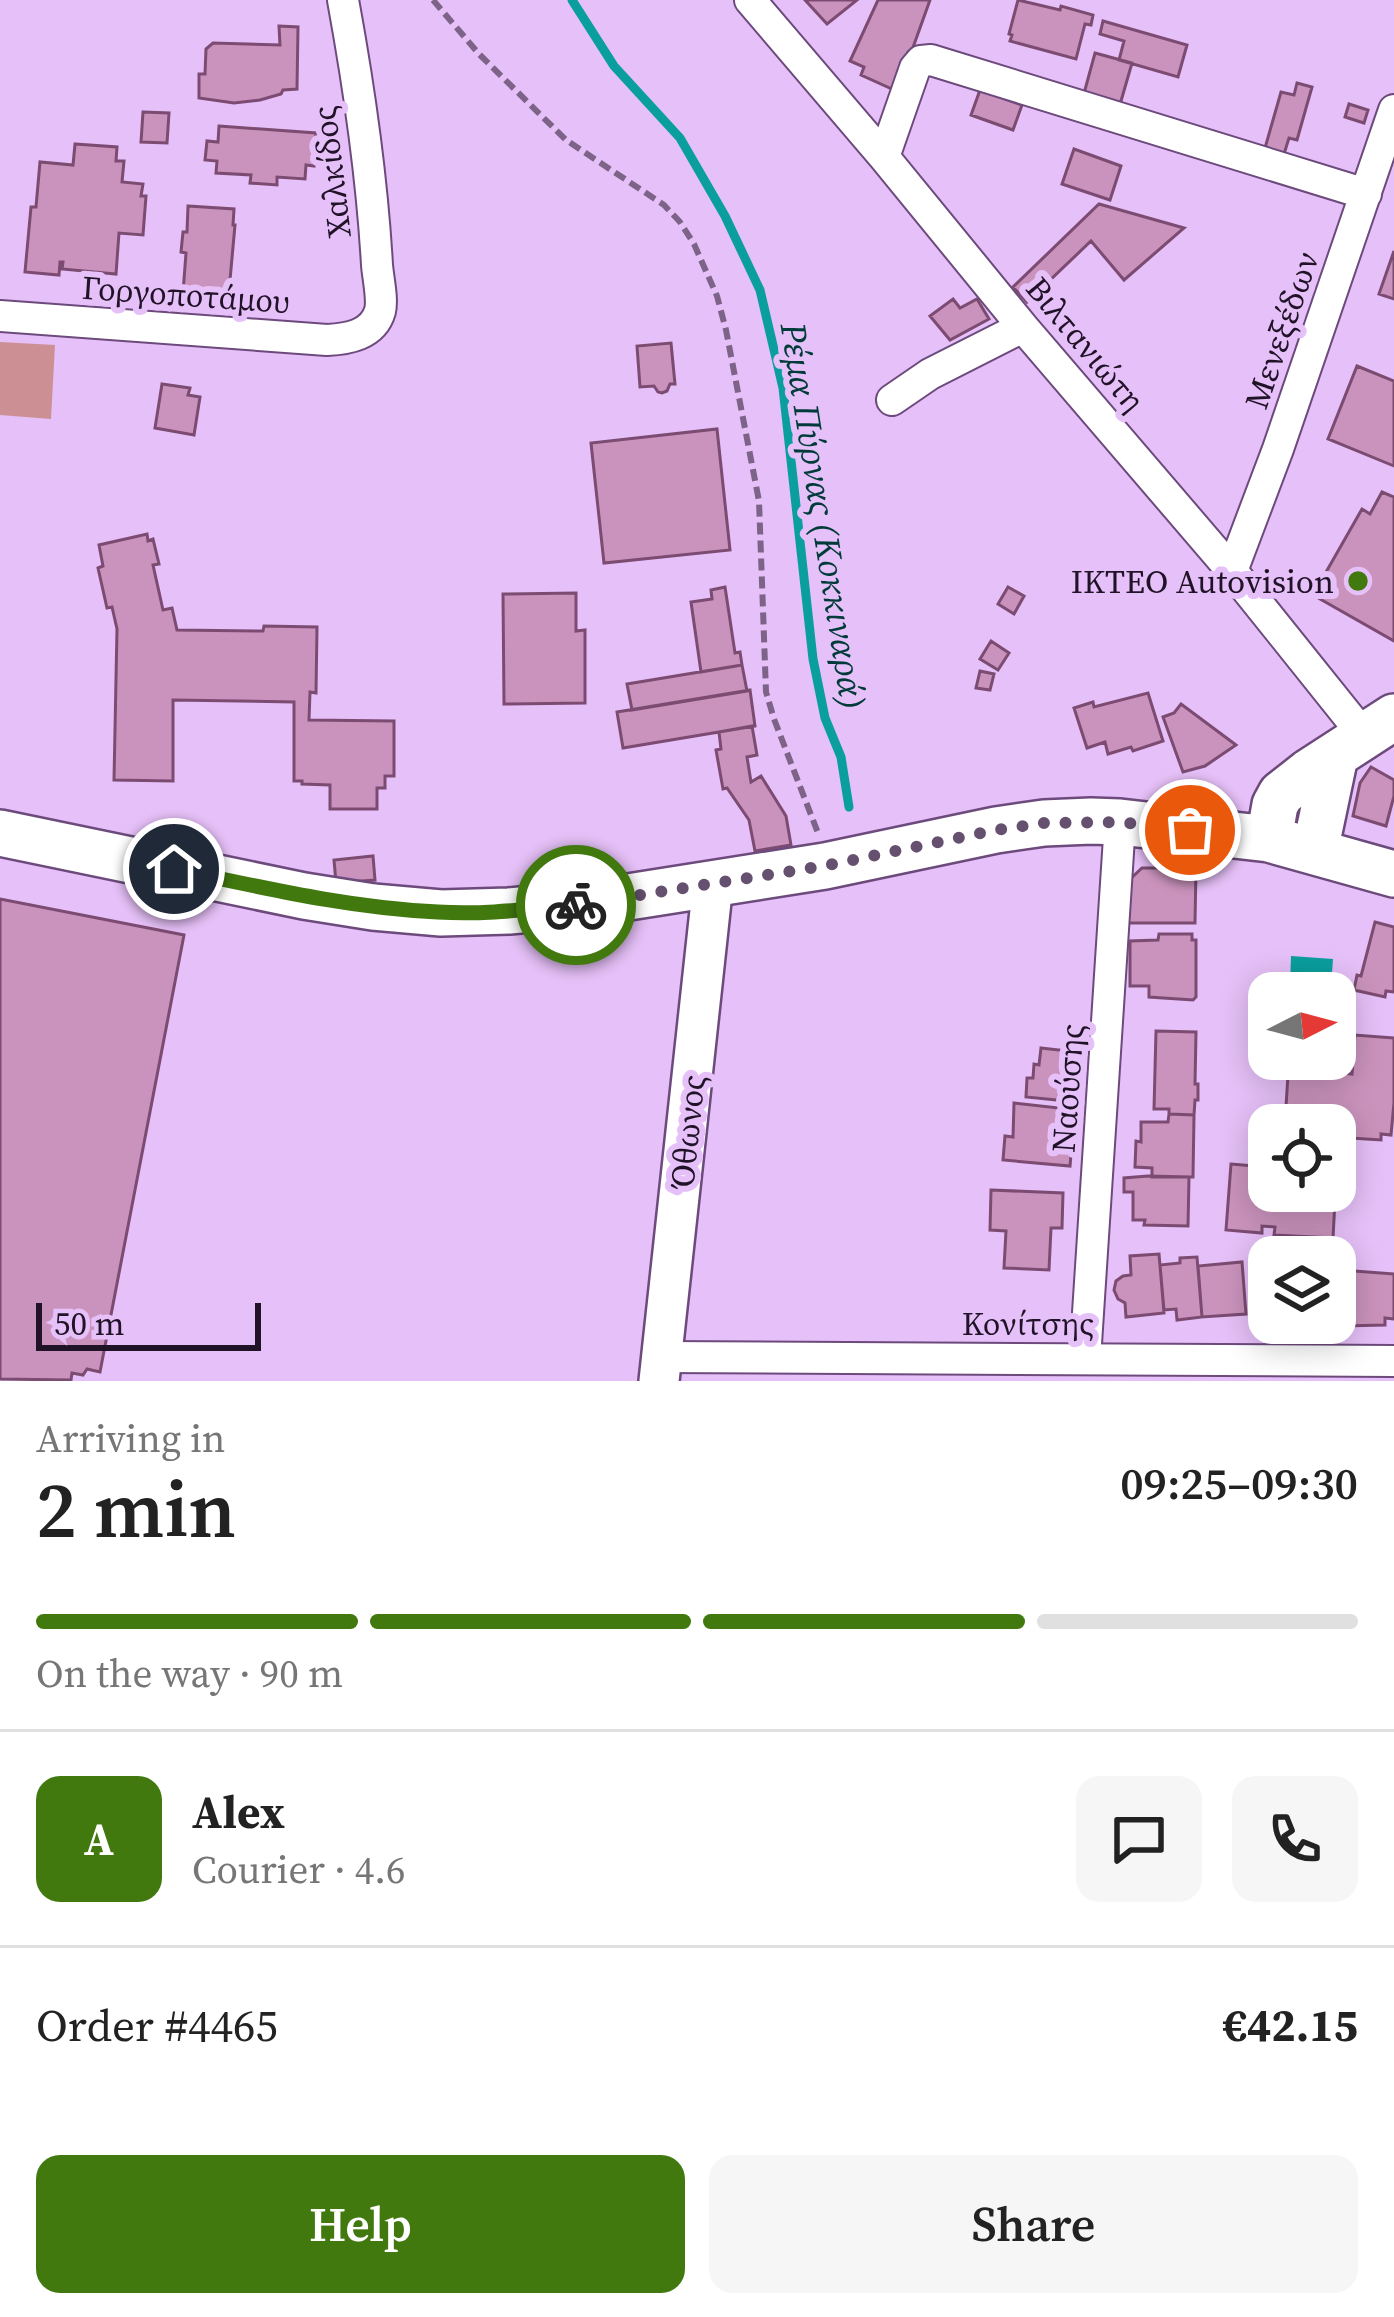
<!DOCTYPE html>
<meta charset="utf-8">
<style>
body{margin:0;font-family:"Source Serif 4",serif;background:#f6f6f6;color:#222;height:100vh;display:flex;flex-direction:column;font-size:45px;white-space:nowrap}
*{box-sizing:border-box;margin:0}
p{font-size:39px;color:#767676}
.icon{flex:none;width:66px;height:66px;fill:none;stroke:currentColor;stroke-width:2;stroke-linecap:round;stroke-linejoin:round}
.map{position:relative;height:1381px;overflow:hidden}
.side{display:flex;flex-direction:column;background:#fff;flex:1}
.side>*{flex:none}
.needle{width:78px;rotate:84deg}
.fabs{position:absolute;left:1248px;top:972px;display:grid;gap:24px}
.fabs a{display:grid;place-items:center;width:108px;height:108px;border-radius:24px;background:#fff;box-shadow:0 6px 30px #0003;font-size:60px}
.scale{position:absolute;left:36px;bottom:30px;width:225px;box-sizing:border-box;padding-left:12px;border:6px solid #211327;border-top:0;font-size:33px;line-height:42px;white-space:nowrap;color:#211327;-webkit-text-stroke:9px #e6c0f8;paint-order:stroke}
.pin{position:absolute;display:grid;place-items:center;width:102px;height:102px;color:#fff;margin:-51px;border:6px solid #fff;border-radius:50%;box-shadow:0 3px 12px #0007}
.courier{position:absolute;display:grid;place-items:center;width:120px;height:120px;margin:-60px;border:9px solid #41790e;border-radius:50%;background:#fff;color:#222;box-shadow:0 3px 15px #0007}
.head em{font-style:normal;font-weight:600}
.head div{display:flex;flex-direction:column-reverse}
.head{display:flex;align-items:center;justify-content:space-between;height:204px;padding:0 36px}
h1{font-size:78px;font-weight:600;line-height:90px}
.bar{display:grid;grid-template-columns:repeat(4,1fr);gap:18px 12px;align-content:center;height:144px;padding:0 36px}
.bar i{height:15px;border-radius:9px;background:#e0e0e0}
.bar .current{background:#41790e}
.bar p{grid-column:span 4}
.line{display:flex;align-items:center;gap:30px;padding:0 36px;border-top:3px solid #e0e0e0}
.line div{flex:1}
.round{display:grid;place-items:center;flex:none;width:126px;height:126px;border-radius:24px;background:#f6f6f6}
.cta{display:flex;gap:24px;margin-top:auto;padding:24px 36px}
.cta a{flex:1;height:138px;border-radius:24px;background:#41790e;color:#fff;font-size:48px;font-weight:600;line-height:138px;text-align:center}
.cta a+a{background:#f6f6f6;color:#222}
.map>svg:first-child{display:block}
.green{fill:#cc9094}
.water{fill:#0b9e9e}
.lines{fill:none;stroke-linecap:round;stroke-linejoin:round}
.stream{stroke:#0b9e9e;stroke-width:9}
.building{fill:#ca93bd;stroke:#7c4b72;stroke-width:3}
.minor-casing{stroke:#6c4a7c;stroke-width:34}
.tertiary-casing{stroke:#6c4a7c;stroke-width:44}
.secondary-casing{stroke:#6c4a7c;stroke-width:50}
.path{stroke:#7c6387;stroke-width:6;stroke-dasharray:12 6;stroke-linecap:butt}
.minor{stroke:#fff;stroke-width:30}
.tertiary{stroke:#fff;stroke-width:39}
.secondary{stroke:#fff;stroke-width:45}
.done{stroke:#665070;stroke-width:12;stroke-dasharray:0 21.6}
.route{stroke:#41790e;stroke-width:15}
.poi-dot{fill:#41790e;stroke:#e6c0f8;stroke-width:4.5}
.labels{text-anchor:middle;stroke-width:12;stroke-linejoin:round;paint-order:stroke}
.street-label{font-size:33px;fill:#211327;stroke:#e6c0f8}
.poi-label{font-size:33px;fill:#211327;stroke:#e6c0f8;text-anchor:end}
.water-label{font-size:36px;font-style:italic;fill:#003b3a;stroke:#e6c0f8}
</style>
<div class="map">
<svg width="1394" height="1381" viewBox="0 0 1394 1381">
<rect width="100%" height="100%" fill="#e6c0f8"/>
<path class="green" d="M0,342L55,345L51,419L0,415Z"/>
<path class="water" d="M1291,956L1333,959L1331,987L1290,984Z"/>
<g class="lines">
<path class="stream" d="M572,0L614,66L680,138L725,216L760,290L783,388L813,659L825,718L841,757L849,807"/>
</g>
<path class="building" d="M805,0H857L827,24Z
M878,0H930L911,53L908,52L892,89L861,75L864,67L850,61Z
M1018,0L1060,10L1061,6L1093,15L1091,25L1085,24L1076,59L1010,41L1012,35L1009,34Z
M1103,21L1187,45L1178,77L1119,60L1124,41L1100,34Z
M279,26L298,27L297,89L283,90L281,94L260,100L234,103L199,98V74H205L206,49L213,43L280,45Z
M1095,53L1132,63L1119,108L1083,97Z
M1297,83L1312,87L1297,140L1289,138L1284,154L1265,148L1281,92L1294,95Z
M980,90L1022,105L1013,130L971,115Z
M1349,104L1368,110L1364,123L1345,117Z
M143,112L169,113L167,143L141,142Z
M219,126L316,133L314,166L306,165L305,179L277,177V185L250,183L251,175L216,173L217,161L205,160L207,141L218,142Z
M75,144L117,147L116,161H124L122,182L143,184L141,196H146L143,235L119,233L116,274L62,269L63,262H60L59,275L25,272L31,207H36L40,162L73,165Z
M1074,149L1121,166L1110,200L1062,184Z
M1099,204L1184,228L1124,280L1091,241L1027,302L1013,287Z
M188,206L234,209L233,225H235L229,291L209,289V295L183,293L186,253L181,252L183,232H187Z
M1394,251V299L1379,294Z
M953,299L960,308L977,299L989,319L950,340L930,316Z
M671,343L675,384H670L667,391L662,393L658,392L654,386L640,387L637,346Z
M1357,366L1394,381V466L1328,439Z
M162,384L190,388L188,395L200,397L194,435L155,428Z
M717,429L730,550L604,563L591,443Z
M1382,492L1394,497V641L1313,595L1362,509L1370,514Z
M147,534L148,541L153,539L159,564L153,565L163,610L172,608L177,630L263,631L264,626L317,627L316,693L310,692L309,720L394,721V776H385V788H377V809H330V785L302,784V781H294V702L173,700V781L114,780L117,629L112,607L107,608L98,568L103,566L99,545Z
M725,587L735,653L740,652L742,665L701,672L691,602L712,599L711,590Z
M1008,587L1024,596L1014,614L998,604Z
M576,593V631L585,630V703L504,704L503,594Z
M991,641L1009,653L998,670L980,659Z
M742,665L747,691L632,710L627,684Z
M980,671L994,674L990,690L976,688Z
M750,690L755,726L623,748L617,712Z
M1148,693L1163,741L1133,751L1131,747L1108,754L1105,742L1087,748L1074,708L1093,702L1094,707Z
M1181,704L1236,745L1205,766L1183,772L1163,717L1174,713Z
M752,726L757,755L747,757L751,782L761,776L786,816L791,845L755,851L749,820L727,788L723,789L716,750L721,749L719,732Z
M1371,767L1394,780V796L1386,826L1353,816L1360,783Z
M373,856L375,880L336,883L334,860Z
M1142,868H1196L1195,923H1125L1126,883Z
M0,899L184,935L100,1372L87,1369L83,1375L72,1373L71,1380L0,1379Z
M1375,922L1394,927V992L1386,991L1385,997L1354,990L1357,975L1361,976Z
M1159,934H1192V940H1196V997L1193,1000L1149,997V986H1130V941L1158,940Z
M1335,1018H1338L1334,1072L1352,1074L1355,1035L1394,1038V1103L1391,1135L1381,1134V1140L1335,1137V1125L1285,1122L1288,1075H1281L1283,1059H1335Z
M1156,1031L1196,1032L1195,1084H1198V1100H1195L1194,1115L1169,1114V1109H1154Z
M1041,1048L1077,1052L1075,1070L1080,1071L1077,1102L1026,1097L1027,1078H1033L1034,1064L1039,1065Z
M1014,1103L1077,1110L1075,1131L1067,1130L1066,1142L1072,1143L1070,1166L1003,1160L1005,1136L1013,1137Z
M1169,1114L1194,1115L1193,1177H1152V1168L1135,1167L1136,1141L1141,1142V1122H1168Z
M1231,1164L1267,1167L1263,1208L1276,1209L1277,1196L1335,1200L1333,1238L1274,1235L1275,1227L1262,1226V1233L1226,1230Z
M1148,1176L1189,1177L1188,1226L1144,1225L1145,1220H1133V1192H1124V1178Z
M991,1190L1063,1193L1062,1228H1051L1049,1270L1004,1268L1006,1231L990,1230Z
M1159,1254L1164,1313L1126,1317L1125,1303L1118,1299L1114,1290L1116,1281L1123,1276L1131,1275L1130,1256Z
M1197,1257L1202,1317L1177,1320L1176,1309L1164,1310L1160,1265L1180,1263V1258Z
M1242,1262L1246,1314L1202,1317L1198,1266Z
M1341,1270L1394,1274V1319L1385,1318V1325L1342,1326Z"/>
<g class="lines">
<defs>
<path id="minor" d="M750,0L884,157L1023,327L1232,571L1365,737
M884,157L915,68L921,61L931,60L1366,194
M0,316L327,340C348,339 373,335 380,311C383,299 378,278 377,265C372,177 359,87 343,0
M892,400L930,374L1023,327
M1232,571L1278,449L1394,110
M661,1357L1394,1361
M1085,1359L1120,822"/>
<path id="tertiary" d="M659,1381L713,883"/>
<path id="secondary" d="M0,833L304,896L373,907L441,913L509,911L584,904L825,866L996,830L1044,823L1091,821L1120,822L1269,839L1394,874
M1269,839L1275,805L1281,794L1309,772L1394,717
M1315,851L1335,756"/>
</defs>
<use href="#minor" class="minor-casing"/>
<use href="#tertiary" class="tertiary-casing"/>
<use href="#secondary" class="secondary-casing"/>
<path class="path" d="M433,0L479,54L566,140L664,205L680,222L694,244L717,296L726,330L759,501L766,692L774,719L818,833"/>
<use href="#minor" class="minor"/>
<use href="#tertiary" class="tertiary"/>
<use href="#secondary" class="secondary"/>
</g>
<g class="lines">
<path class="done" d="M576,905L824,866L996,830L1044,823L1120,822L1190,830"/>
<path class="route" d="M174,869C261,887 348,908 438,912C484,915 530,909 576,905"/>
</g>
<circle class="poi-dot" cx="1358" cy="581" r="12"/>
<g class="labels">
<g class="street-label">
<text transform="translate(331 172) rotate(-97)" y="12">Χαλκίδος</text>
<text transform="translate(186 294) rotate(4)" y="12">Γοργοποτάμου</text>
<text transform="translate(1281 330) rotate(-71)" y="12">Μενεξέδων</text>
<text transform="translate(1086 344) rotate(50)" y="12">Βιλτανιώτη</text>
<text transform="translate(1067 1088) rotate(-86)" y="12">Ναούσης</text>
<text transform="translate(687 1132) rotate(-84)" y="12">Όθωνος</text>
<text x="1028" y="1335">Κονίτσης</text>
</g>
<g class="poi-label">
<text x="1334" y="593">ΙΚΤΕΟ Autovision</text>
</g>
<g class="water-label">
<text transform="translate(824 516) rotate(81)" y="13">Ρέμα Πύρνας (Κοκκιναρά)</text>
</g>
</g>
</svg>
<div class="fabs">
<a><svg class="needle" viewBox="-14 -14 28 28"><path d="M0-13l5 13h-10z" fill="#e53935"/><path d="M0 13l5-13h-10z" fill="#767676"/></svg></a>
<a><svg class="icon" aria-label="locate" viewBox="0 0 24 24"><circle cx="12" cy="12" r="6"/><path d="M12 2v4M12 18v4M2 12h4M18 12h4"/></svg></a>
<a><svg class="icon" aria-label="layers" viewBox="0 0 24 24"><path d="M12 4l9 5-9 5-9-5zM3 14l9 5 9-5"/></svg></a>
</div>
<div class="scale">50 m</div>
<div class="pin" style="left:1190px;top:830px;background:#ea580c"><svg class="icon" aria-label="bag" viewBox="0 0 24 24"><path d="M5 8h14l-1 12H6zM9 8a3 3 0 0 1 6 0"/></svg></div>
<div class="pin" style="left:174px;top:869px;background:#1f2937"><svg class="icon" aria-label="home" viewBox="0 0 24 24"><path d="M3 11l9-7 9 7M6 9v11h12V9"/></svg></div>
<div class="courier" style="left:576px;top:905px"><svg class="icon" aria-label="bike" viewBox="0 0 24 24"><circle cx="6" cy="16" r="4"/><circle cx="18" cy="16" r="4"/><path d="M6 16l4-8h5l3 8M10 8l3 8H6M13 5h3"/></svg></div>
</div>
<section class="side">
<div class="head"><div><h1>2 min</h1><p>Arriving in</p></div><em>09:25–09:30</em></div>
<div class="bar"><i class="current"></i><i class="current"></i><i class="current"></i><i></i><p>On the way · 90 m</p></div>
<div class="line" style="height:216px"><b class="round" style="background:#41790e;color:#fff">A</b><div><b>Alex</b><p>Courier · 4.6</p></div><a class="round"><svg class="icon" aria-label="chat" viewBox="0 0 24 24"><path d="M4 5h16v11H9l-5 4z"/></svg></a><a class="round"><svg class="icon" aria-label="phone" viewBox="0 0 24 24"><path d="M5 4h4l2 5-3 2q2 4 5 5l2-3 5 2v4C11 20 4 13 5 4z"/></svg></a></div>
<div class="line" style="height:156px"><div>Order #4465</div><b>€42.15</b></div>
<div class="cta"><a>Help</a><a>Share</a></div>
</section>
